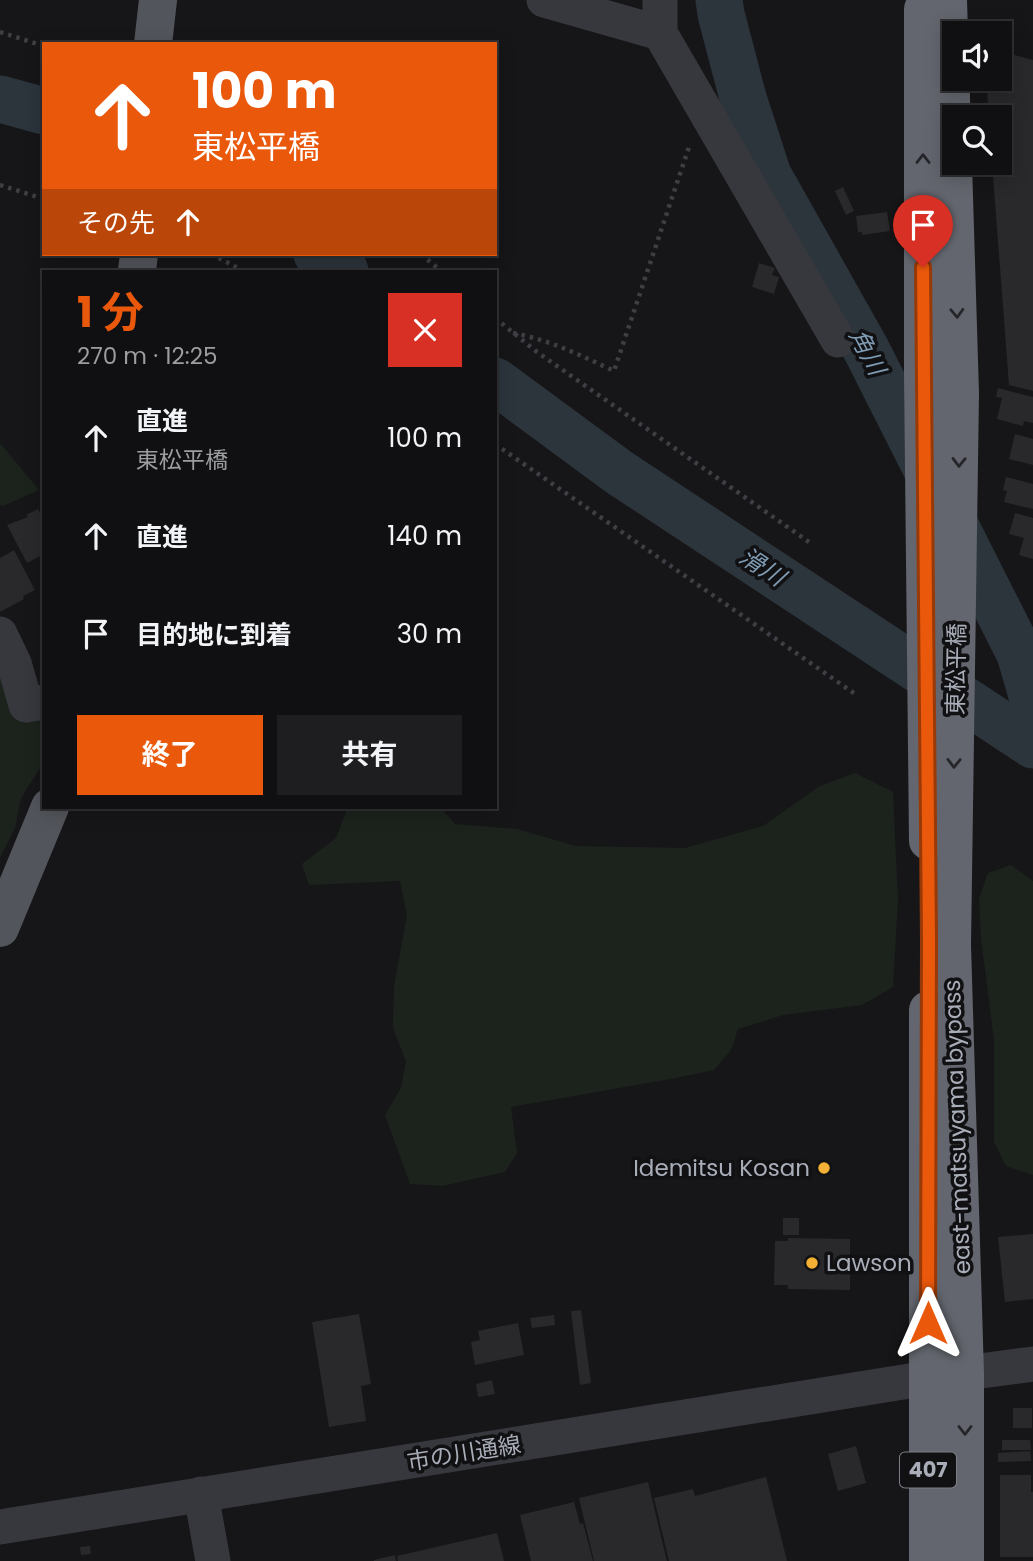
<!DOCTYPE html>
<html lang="ja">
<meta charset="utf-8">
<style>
:root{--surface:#101012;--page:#1e1e20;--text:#f1f3f6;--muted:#9c9d9f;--line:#303032;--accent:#ea580c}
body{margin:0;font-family:Poppins,"Noto Sans JP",sans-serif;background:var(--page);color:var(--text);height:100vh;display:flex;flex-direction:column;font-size:26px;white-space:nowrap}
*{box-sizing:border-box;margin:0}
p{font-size:23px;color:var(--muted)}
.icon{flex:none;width:38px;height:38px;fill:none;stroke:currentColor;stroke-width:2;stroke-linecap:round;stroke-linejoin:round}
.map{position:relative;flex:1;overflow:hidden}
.sheet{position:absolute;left:42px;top:270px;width:455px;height:539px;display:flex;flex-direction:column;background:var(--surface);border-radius:0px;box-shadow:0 4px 18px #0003,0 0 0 2px var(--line)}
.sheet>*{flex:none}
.guide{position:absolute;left:42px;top:42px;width:455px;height:214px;border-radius:0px;box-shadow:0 4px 18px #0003,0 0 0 2px var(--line);background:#ea580c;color:#fff;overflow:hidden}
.buttons{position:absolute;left:942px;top:21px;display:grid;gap:14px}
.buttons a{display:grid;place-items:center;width:70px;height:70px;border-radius:0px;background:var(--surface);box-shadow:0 4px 18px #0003,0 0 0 2px var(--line);font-size:35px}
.pin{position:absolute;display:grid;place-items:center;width:60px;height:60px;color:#fff;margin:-72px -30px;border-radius:50% 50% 50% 0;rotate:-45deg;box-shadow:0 0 7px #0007}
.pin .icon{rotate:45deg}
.me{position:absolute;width:77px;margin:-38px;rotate:0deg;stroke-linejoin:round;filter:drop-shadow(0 0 5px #0008)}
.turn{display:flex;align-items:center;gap:24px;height:147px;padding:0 35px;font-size:32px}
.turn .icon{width:91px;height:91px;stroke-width:2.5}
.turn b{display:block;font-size:49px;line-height:60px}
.then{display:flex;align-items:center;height:66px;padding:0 35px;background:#0003;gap:14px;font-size:26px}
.round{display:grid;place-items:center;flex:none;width:74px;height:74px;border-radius:0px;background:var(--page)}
.summary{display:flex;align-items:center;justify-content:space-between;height:119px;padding:0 35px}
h1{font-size:42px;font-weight:700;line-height:52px;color:var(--accent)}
.primary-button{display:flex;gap:14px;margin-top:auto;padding:14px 35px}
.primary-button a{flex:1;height:80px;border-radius:0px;background:var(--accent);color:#fff;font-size:28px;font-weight:700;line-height:80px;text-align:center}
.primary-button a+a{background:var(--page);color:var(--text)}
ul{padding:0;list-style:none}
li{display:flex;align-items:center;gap:21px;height:98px;padding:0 35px}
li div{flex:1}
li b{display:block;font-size:26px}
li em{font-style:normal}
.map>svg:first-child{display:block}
.green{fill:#1c231d}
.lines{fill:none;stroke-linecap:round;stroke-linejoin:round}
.river{stroke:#2c353c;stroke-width:47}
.building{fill:#29292c}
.path{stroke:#3d3f44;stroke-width:4.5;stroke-dasharray:3.5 5;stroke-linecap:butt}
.minor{stroke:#37383d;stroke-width:35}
.major{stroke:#53555c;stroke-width:38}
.highway{stroke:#63666e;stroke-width:38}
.oneway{stroke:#26262a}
.route-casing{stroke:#983908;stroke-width:18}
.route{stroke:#ea580c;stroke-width:12}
.poi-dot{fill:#f2b134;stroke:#111113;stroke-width:2.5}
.labels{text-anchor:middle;stroke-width:7;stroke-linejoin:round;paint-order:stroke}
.shield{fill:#111113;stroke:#7b7e86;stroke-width:2}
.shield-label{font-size:21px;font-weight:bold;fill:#a8adb8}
.street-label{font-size:23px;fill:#a8adb8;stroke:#111113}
.poi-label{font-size:23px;fill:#a8adb8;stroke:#111113;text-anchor:end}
.water-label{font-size:24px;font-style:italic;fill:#7f9bb3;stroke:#111113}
</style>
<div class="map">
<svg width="1033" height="1561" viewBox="0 0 1033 1561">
<rect width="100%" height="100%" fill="#161618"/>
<path class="green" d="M0,443L39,490L3,506L0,505Z
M0,672L44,718V762L21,798L15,828L0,858Z
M855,773L893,792L898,899L893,987L862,1005L783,1015L738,1029L731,1050L714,1070L676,1078L511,1107L517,1153L505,1172L442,1186L410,1184L385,1115L401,1088L406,1061L393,1028L394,986L407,915L400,881L309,885L302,864L336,838L348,807H440L455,824L517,829L576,846L685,848L763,826L820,786Z
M1011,865L1033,881V1175L1006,1166L994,1142V1040L981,938L979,899L988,873Z"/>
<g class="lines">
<path class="river" d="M719,0L721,14L743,98L768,175L867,351L1020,654L1033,699
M0,99L44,111
M317,254L345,271
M495,381L620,473L1033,745"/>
</g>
<path class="building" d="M999,51L1033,60V391L1009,385L992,163H999V117H989L986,79H999Z
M843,187L854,211L846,215L835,191Z
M887,212L890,231L862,235V232H858L856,216Z
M759,263L775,268L772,275L779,277L774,294L752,287Z
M998,388L1033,397V423L1024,421L1023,426L997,419L1002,398L996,397Z
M1015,434L1033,439V465L1009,459Z
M1006,477L1033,484V509L1004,502L1007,491L1003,490Z
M38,509L44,521V554L27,563L7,525L28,517L26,515Z
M1015,513L1033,518V559L1019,555L1024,538L1009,534Z
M14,550L35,590L23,596L24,599L0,612V558Z
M783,1218H799V1235H783Z
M1033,1234V1299L1005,1302L998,1237Z
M788,1238L850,1239V1290L788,1289V1285H774L775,1241H788Z
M581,1310L591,1383L580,1385L571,1311Z
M359,1314L371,1384L361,1386L366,1421L329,1427L312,1322Z
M554,1315L555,1325L532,1328L530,1318Z
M518,1323L524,1355L475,1365L471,1342L480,1340L478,1331Z
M492,1380L495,1394L478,1397L476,1384Z
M1013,1408H1032V1428H1013Z
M1002,1440H1030L1031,1450H1002Z
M856,1446L866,1483L838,1491L828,1454Z
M1030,1451L1031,1461L998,1462V1453Z
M1000,1475H1031V1492H1033V1557H1000Z
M766,1477L787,1561H669L654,1498L693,1489L695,1496Z
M648,1482L667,1561H594L579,1498Z
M574,1502L580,1524L583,1523L593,1561H531L520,1515Z
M497,1533L504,1561H398L397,1556Z
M90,1546L91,1554L81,1555L80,1547Z
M395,1555L396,1561H374V1560Z"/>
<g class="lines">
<path class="path" d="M0,32L44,46
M0,185L44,199
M211,254L244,271
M421,254L441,271
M495,318L537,352L809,542
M513,333C550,340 580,355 614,371L690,144
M495,444L858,696"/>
<path class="minor" d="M544,0L660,33
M660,0V33L838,340
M0,634L14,663L26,705L44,702
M201,1494L213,1561
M0,1527L928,1378L1033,1364"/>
<path class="major" d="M153,44L158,0
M137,271L139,254
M0,928L50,807"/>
<path class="highway" d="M948,0L960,393L952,945L965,1374V1561
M923,9V374L928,841
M928,1561V1010"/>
</g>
<defs><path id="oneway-chevron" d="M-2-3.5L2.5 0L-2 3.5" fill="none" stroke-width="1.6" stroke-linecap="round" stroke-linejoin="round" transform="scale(1.75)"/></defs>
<g class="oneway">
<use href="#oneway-chevron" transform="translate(923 159) rotate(-90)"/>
<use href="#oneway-chevron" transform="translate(957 313) rotate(88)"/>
<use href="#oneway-chevron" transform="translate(959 462) rotate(91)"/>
<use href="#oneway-chevron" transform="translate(954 763) rotate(91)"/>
<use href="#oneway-chevron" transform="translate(965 1430) rotate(90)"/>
</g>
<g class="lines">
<g class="route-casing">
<path id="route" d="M923,267L929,940L928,1323"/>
</g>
<use href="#route" class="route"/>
</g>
<g class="poi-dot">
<circle cx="824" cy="1168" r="7"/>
<circle cx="812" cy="1263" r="7"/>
</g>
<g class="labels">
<rect class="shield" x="900" y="1452.5" width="56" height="35" rx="5"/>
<g class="shield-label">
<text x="928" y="1477">407</text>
</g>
<g class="street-label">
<text transform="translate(956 669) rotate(-89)" y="8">東松平橋</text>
<text transform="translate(957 1127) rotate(-92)" y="8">east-matsuyama bypass</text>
<text transform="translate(464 1453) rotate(-9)" y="8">市の川通線</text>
</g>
<g class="poi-label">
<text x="810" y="1176">Idemitsu Kosan</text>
<text x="826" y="1271" text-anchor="start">Lawson</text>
</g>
<g class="water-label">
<text transform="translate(867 352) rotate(62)" y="8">角川</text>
<text transform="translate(762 567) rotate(33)" y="8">滑川</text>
</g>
</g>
</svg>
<div class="buttons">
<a><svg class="icon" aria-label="sound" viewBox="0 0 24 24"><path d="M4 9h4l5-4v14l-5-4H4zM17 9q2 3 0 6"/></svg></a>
<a><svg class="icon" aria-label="search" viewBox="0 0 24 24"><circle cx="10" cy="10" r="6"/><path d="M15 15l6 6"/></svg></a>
</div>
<div class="pin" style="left:923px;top:267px;background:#d93025"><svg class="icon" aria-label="arrive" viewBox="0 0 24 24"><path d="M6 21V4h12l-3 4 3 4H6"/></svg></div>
<svg class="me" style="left:928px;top:1323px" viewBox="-20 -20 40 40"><path d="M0-17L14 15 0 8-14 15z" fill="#ea580c" stroke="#fff" stroke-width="4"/></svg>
<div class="guide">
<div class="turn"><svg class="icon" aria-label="ahead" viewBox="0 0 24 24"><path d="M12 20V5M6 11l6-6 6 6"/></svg><div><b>100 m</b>東松平橋</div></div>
<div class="then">その先<svg class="icon" aria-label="ahead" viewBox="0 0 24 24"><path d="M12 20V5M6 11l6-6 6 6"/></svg></div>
</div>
<section class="sheet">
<div class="summary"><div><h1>1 分</h1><p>270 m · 12:25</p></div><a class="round" style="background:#d93025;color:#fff"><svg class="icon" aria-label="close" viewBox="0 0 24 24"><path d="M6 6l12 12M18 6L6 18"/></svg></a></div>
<ul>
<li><svg class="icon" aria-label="ahead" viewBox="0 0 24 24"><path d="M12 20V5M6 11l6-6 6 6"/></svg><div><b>直進</b><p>東松平橋</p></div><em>100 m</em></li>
<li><svg class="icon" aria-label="ahead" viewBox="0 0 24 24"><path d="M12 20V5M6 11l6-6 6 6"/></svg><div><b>直進</b></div><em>140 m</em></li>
<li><svg class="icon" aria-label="arrive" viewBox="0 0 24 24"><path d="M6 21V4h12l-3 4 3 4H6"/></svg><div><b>目的地に到着</b></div><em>30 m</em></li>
</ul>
<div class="primary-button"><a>終了</a><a>共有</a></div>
</section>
</div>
